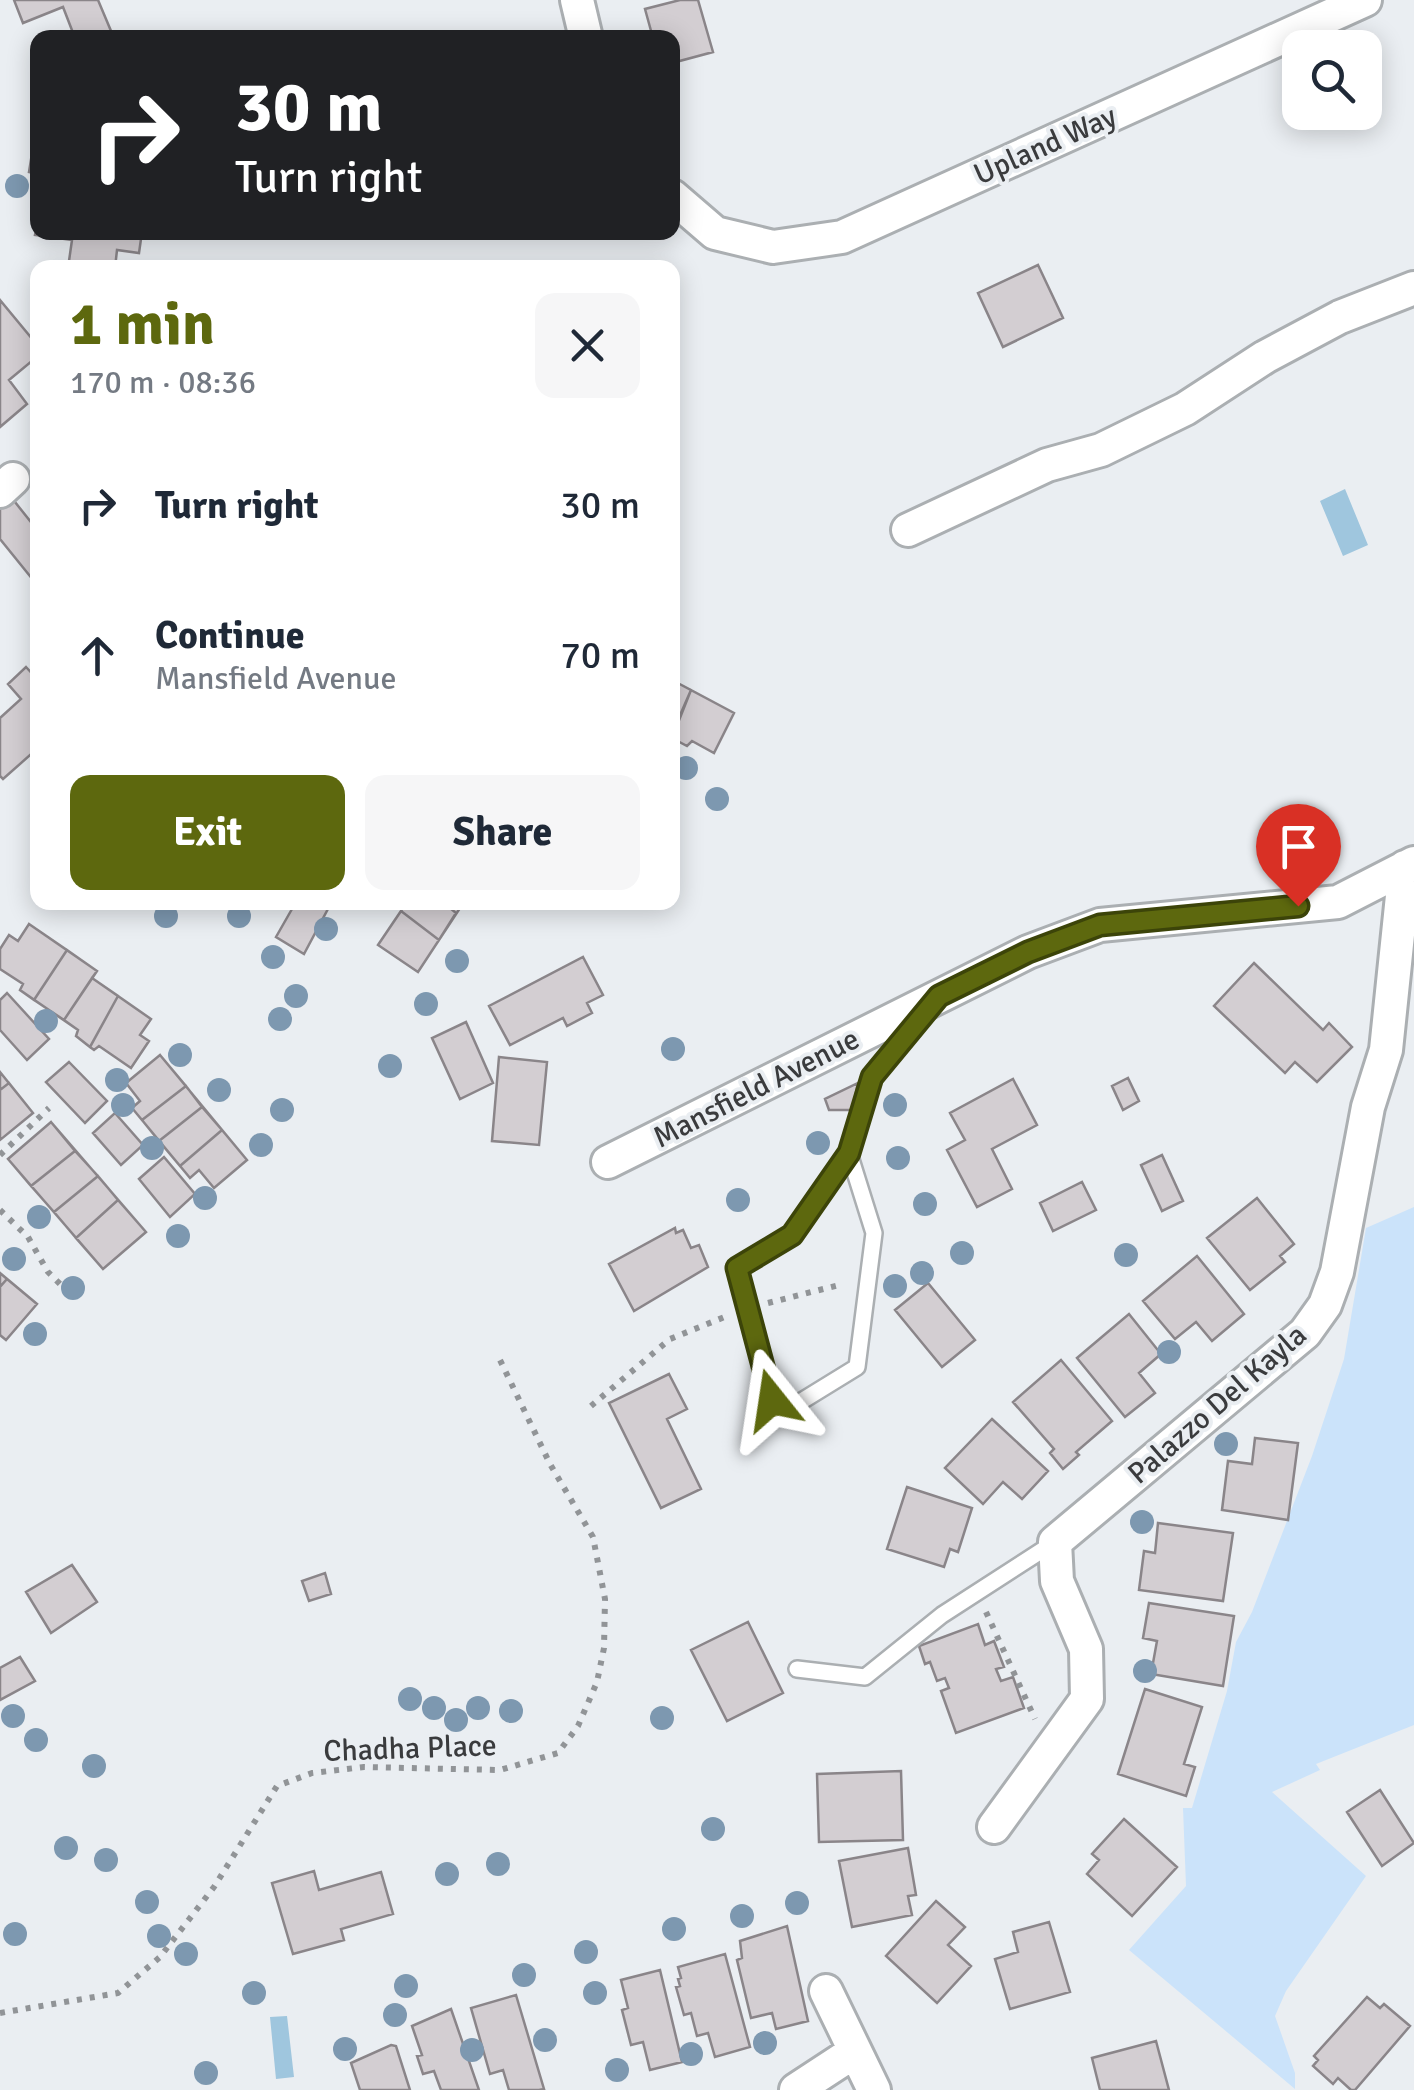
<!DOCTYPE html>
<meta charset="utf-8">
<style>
:root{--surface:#fff;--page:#f6f6f7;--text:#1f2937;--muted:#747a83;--accent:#5d680e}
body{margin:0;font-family:Signika,sans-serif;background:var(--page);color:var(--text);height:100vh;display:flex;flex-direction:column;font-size:38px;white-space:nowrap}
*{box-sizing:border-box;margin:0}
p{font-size:32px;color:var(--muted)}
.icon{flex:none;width:55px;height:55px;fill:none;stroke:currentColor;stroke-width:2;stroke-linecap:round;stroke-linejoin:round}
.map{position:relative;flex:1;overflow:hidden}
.drawer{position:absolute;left:30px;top:260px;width:650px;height:650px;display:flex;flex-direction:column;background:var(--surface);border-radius:20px;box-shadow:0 5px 25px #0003}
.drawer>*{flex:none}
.guide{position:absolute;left:30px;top:30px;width:650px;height:210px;border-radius:20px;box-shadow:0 5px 25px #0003;background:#202124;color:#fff;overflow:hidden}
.fabs{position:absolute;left:1282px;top:30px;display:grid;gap:20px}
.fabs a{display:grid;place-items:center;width:100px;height:100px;border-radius:20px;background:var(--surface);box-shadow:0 5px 25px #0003;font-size:50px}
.pin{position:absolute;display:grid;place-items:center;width:85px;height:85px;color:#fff;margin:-102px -42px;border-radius:50% 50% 50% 0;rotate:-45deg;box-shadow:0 0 10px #0007}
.pin .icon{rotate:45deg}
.me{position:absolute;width:110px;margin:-55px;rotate:345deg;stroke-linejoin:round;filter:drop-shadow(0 0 8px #0008)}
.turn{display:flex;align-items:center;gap:35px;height:210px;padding:0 40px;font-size:45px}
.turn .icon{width:130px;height:130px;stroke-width:2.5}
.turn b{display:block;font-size:70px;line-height:85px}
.round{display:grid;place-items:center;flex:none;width:105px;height:105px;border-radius:20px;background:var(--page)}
.summary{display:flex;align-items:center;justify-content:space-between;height:170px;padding:0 40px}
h1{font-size:60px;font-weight:700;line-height:75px;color:var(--accent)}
.primary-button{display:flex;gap:20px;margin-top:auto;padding:20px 40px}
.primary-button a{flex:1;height:115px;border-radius:20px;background:var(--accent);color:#fff;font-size:40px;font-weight:700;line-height:115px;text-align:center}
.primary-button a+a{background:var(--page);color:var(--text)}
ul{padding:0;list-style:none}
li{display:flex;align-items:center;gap:30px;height:150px;padding:0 40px}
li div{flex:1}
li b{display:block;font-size:38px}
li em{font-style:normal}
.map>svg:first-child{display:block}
.green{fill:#cbe3fa}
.water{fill:#9fc6de}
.building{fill:#d3ced2;stroke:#8a8589;stroke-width:2.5}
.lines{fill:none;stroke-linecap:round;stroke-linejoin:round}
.lane-casing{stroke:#abafb2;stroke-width:20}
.street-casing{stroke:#abafb2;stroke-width:38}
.path{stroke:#919497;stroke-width:6;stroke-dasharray:5 8;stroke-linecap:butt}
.lane{stroke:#fff;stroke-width:15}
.street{stroke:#fff;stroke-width:32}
.tree{fill:#7d98b0}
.route-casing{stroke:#3c4409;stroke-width:25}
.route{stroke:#5d680e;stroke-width:18}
.labels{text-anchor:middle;stroke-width:8;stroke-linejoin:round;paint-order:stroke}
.street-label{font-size:30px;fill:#3a3b3d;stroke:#eaeef2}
</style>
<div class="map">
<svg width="1414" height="2090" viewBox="0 0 1414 2090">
<rect width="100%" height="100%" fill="#eaeef2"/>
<path class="green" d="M1414,1207V1725L1316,1764L1320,1770L1272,1792L1366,1876L1286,1991L1275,2016L1295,2073V2089L1129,1950L1186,1886L1183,1808H1192L1227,1691L1236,1642L1252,1612L1312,1456L1344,1359L1366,1228Z"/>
<path class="water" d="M1345,489L1368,545L1343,556L1320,501Z
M287,2016L294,2077L276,2079L270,2017Z"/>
<path class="building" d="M14,0H98L111,31L96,38H75L63,7L23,23Z
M680,0H698L713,52L672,63V38H653L645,9Z
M38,116V174L29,172Z
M38,219V232H142L139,253L117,250L115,268H68L72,240L35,235Z
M1038,265L1063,318L1003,347L978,293Z
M0,300L38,346V356L9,380L27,404L0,427Z
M11,497L38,531V586L0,539V506Z
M26,667L38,680V748L3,779L0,776V718L21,699L8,684Z
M672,680L734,713L714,753L692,741L687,746L672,738Z
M672,680L691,690L674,729L672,728Z
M691,690L734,713L714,753L692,741L687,746L672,738Z
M296,902L330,905L304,954L276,937Z
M407,902H464L418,972L378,945Z
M407,902H443L456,913L439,940L401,911Z
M401,911L439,940L418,972L378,945Z
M29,924L97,971L92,978L151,1019L140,1035L149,1041L131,1068L99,1046L94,1050L90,1047L76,1036L78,1030L20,990L23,984L0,969V949L9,935L18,941Z
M29,924L67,950L34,1000L20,990L23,984L0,969V949L9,935L18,941Z
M67,950L97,971L64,1020L34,1000Z
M583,957L603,995L587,1003L592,1013L567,1026L563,1018L510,1045L489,1006Z
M1254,963L1323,1030L1329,1023L1352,1047L1317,1082L1295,1062L1285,1073L1214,1006Z
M92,978L118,996L90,1047L76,1036L78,1030L64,1020Z
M7,993L49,1039L27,1060L0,1030V1000Z
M118,996L151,1019L140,1035L149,1041L131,1068L99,1046L94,1050L90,1047Z
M466,1022L493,1083L460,1099L432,1038Z
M160,1055L247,1160L214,1188L199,1170L190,1178L132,1108L140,1101L126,1083Z
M160,1055L186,1086L142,1120L132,1108L140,1101L126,1083Z
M499,1057L547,1062L539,1145L492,1141Z
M69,1062L107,1101L85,1123L46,1082Z
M0,1072L33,1113L0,1140Z
M1128,1078L1139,1101L1123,1110L1112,1086Z
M1013,1079L1037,1125L992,1149L1012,1189L977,1207L947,1150L965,1140L950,1113Z
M9,1083L33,1113L0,1140V1090Z
M858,1083L852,1110H829L825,1099Z
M186,1086L202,1107L159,1141L142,1120Z
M202,1107L222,1130L180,1166L159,1141Z
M115,1113L143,1145L121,1165L93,1133Z
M51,1122L146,1232L103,1269L8,1159Z
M51,1122L75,1151L31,1186L8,1159Z
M222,1130L247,1160L214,1188L199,1170L190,1178L180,1166Z
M75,1151L98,1176L54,1212L31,1186Z
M1162,1155L1183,1201L1162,1211L1141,1165Z
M164,1157L195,1194L170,1217L139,1179Z
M98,1176L118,1200L76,1238L54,1212Z
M1082,1182L1096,1210L1053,1231L1040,1203Z
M1257,1198L1294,1244L1280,1256L1285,1262L1250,1290L1207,1238Z
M118,1200L146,1232L103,1269L76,1238Z
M675,1228L676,1233L683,1230L691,1248L699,1245L708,1267L634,1311L609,1264Z
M1197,1256L1244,1314L1212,1341L1196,1322L1175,1339L1143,1301Z
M0,1273L37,1304L6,1340L0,1335Z
M7,1279L37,1304L6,1340L0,1335V1287Z
M928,1283L975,1340L942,1367L895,1310Z
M1129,1314L1161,1354L1139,1373L1155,1393L1125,1417L1077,1358Z
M1061,1360L1112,1421L1076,1452L1079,1455L1063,1469L1050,1453L1054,1449L1013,1402Z
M669,1374L687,1409L667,1419L701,1489L661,1508L609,1403Z
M992,1419L1048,1471L1022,1499L1003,1482L983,1504L945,1468Z
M1255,1438L1298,1443L1288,1520L1222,1510L1228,1461L1252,1464Z
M907,1487L972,1508L958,1552L950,1549L944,1567L887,1549Z
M1158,1523L1233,1533L1223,1601L1139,1590L1144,1551L1155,1553Z
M72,1565L97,1602L51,1633L26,1592Z
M325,1573L331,1594L309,1601L302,1581Z
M1149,1603L1234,1616L1223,1686L1151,1674L1157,1641L1143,1638Z
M748,1622L783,1693L727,1721L691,1650Z
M978,1624L985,1645L994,1641L1004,1667L996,1669L1001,1681L1013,1677L1024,1708L956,1733L941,1691L949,1688L945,1678L937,1681L930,1662L925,1664L919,1646Z
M20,1657L35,1681L0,1700V1668Z
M1145,1689L1202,1707L1184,1764L1195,1767L1186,1796L1118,1774Z
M901,1771L903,1840L819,1842L817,1774Z
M1380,1790L1414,1843L1382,1866L1347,1812Z
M1124,1819L1177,1867L1132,1916L1087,1874L1099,1860L1092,1854Z
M908,1848L916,1895L908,1896L912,1915L852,1927L839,1861Z
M314,1871L319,1890L381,1872L393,1914L341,1929L344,1940L293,1954L272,1883Z
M936,1901L965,1927L948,1945L971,1966L937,2003L886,1956Z
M1049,1922L1070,1992L1010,2009L995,1959L1018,1952L1013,1932Z
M787,1926L808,2021L776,2029L772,2013L751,2018L737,1960L742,1958L740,1941Z
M725,1954L750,2047L715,2057L708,2033L697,2036L691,2013L684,2015L676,1987L680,1986L678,1979L681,1978L678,1967Z
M660,1970L682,2062L650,2070L643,2042L631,2045L622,2010L628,2008L621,1980Z
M516,1995L544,2089L539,2090H509L503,2070L490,2074L471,2008Z
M1367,1997L1380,2008L1384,2004L1410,2026L1355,2090H1351L1338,2078L1333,2084L1313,2066L1318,2060L1314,2056Z
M451,2009L479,2090H441L434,2071L423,2074L417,2056L422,2055L412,2026Z
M1156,2041L1169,2090H1100L1092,2058Z
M391,2045L396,2046L410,2090H360L351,2063Z"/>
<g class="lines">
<g class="lane-casing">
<path id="lane" d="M849,1153L792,1235L737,1268L771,1400L792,1407L857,1367L874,1233L849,1153L872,1077L923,1014
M797,1669L865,1677L942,1615L1055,1542"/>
</g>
<g class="street-casing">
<path id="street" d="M577,0L586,38
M672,196L715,233L773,247L842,237L1365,0
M0,491L13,479
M908,530L1047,465L1101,450L1185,409L1265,357L1340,317L1414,288
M608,1162L1028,952L1100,925L1338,902L1414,863
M994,1827L1087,1699L1086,1649L1057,1581L1055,1542L1305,1333L1325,1305L1337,1272L1368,1107L1386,1050L1405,867
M826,1991L874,2090
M796,2090L854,2052"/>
</g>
<path class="path" d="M0,1155L49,1108
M0,1210L28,1237L48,1272L70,1294
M768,1303L843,1284
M591,1406L670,1339L727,1316
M986,1612L1035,1719
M0,2013L118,1993L160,1957L214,1887L277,1786L312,1773L364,1767L500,1770L558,1753L578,1726L597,1682L604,1648L605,1599L593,1537L550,1464L500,1360"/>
<use href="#lane" class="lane"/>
<use href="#street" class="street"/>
</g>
<g class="tree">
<circle cx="17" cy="186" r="12"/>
<circle cx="686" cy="768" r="12"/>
<circle cx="717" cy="799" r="12"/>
<circle cx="166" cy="916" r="12"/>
<circle cx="239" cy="916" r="12"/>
<circle cx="326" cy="929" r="12"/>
<circle cx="273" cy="957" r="12"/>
<circle cx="457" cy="961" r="12"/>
<circle cx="296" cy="996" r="12"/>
<circle cx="426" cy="1004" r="12"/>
<circle cx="280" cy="1019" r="12"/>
<circle cx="46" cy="1021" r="12"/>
<circle cx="673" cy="1049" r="12"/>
<circle cx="180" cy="1055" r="12"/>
<circle cx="390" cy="1066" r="12"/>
<circle cx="117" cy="1080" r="12"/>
<circle cx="219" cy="1090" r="12"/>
<circle cx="123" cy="1105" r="12"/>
<circle cx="895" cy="1105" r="12"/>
<circle cx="282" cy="1110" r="12"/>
<circle cx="818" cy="1143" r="12"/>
<circle cx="261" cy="1145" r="12"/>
<circle cx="152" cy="1148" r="12"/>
<circle cx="898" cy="1158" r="12"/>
<circle cx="205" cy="1198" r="12"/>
<circle cx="738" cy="1200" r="12"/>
<circle cx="925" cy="1204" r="12"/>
<circle cx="39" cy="1217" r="12"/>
<circle cx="178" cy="1236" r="12"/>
<circle cx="962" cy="1253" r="12"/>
<circle cx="1126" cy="1255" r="12"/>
<circle cx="14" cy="1259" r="12"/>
<circle cx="922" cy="1273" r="12"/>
<circle cx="895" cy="1286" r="12"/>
<circle cx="73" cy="1288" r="12"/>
<circle cx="35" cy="1334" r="12"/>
<circle cx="1169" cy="1352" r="12"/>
<circle cx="1226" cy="1444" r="12"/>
<circle cx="1142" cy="1522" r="12"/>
<circle cx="1145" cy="1671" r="12"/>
<circle cx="410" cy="1699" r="12"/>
<circle cx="434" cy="1708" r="12"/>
<circle cx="478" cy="1708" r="12"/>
<circle cx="511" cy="1711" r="12"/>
<circle cx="13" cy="1716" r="12"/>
<circle cx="662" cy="1718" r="12"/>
<circle cx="456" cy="1720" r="12"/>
<circle cx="36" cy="1740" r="12"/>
<circle cx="94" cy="1766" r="12"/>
<circle cx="713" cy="1829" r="12"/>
<circle cx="66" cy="1848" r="12"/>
<circle cx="106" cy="1860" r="12"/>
<circle cx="498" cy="1864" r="12"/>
<circle cx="447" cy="1874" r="12"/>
<circle cx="147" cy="1902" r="12"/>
<circle cx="797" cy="1903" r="12"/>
<circle cx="742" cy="1916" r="12"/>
<circle cx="674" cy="1929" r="12"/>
<circle cx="15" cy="1934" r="12"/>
<circle cx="159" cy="1936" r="12"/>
<circle cx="586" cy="1952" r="12"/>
<circle cx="186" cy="1954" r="12"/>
<circle cx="524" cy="1975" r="12"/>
<circle cx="406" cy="1986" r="12"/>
<circle cx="254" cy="1993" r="12"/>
<circle cx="595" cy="1993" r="12"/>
<circle cx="395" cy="2015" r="12"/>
<circle cx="545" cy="2040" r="12"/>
<circle cx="765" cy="2043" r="12"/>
<circle cx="345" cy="2049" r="12"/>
<circle cx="472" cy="2050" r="12"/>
<circle cx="691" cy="2054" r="12"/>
<circle cx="617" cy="2070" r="12"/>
<circle cx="206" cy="2073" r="12"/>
</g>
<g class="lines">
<g class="route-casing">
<path id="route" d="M772,1400L737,1268L792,1235L849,1153L872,1077L939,996L1028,952L1100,925L1298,906"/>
</g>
<use href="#route" class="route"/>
</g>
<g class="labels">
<g class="street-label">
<text transform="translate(1045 145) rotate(-24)" y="10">Upland Way</text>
<text transform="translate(756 1088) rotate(-27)" y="10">Mansfield Avenue</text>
<text transform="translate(1217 1404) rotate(-41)" y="10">Palazzo Del Kayla</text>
<text transform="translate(410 1748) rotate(-2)" y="10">Chadha Place</text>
</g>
</g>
</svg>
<div class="fabs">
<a><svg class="icon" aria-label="search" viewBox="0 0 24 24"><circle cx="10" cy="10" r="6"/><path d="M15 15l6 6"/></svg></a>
</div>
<div class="pin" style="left:1298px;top:906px;background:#d93025"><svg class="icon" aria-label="arrive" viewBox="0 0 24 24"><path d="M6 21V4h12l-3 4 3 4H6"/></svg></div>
<svg class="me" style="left:772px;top:1400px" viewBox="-20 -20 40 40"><path d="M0-17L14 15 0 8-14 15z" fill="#5d680e" stroke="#fff" stroke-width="4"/></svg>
<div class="guide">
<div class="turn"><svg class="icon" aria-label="right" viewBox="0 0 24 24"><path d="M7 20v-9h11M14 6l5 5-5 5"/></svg><div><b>30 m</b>Turn right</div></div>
</div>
<section class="drawer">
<div class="summary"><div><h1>1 min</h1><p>170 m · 08:36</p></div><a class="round"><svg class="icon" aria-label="close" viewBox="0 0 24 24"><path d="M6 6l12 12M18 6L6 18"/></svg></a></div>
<ul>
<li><svg class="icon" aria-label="right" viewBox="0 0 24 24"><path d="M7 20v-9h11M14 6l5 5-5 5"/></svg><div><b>Turn right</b></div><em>30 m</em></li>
<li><svg class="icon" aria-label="ahead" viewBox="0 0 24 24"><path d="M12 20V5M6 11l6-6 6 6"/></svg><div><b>Continue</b><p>Mansfield Avenue</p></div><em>70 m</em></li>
</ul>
<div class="primary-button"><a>Exit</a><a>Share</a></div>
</section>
</div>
